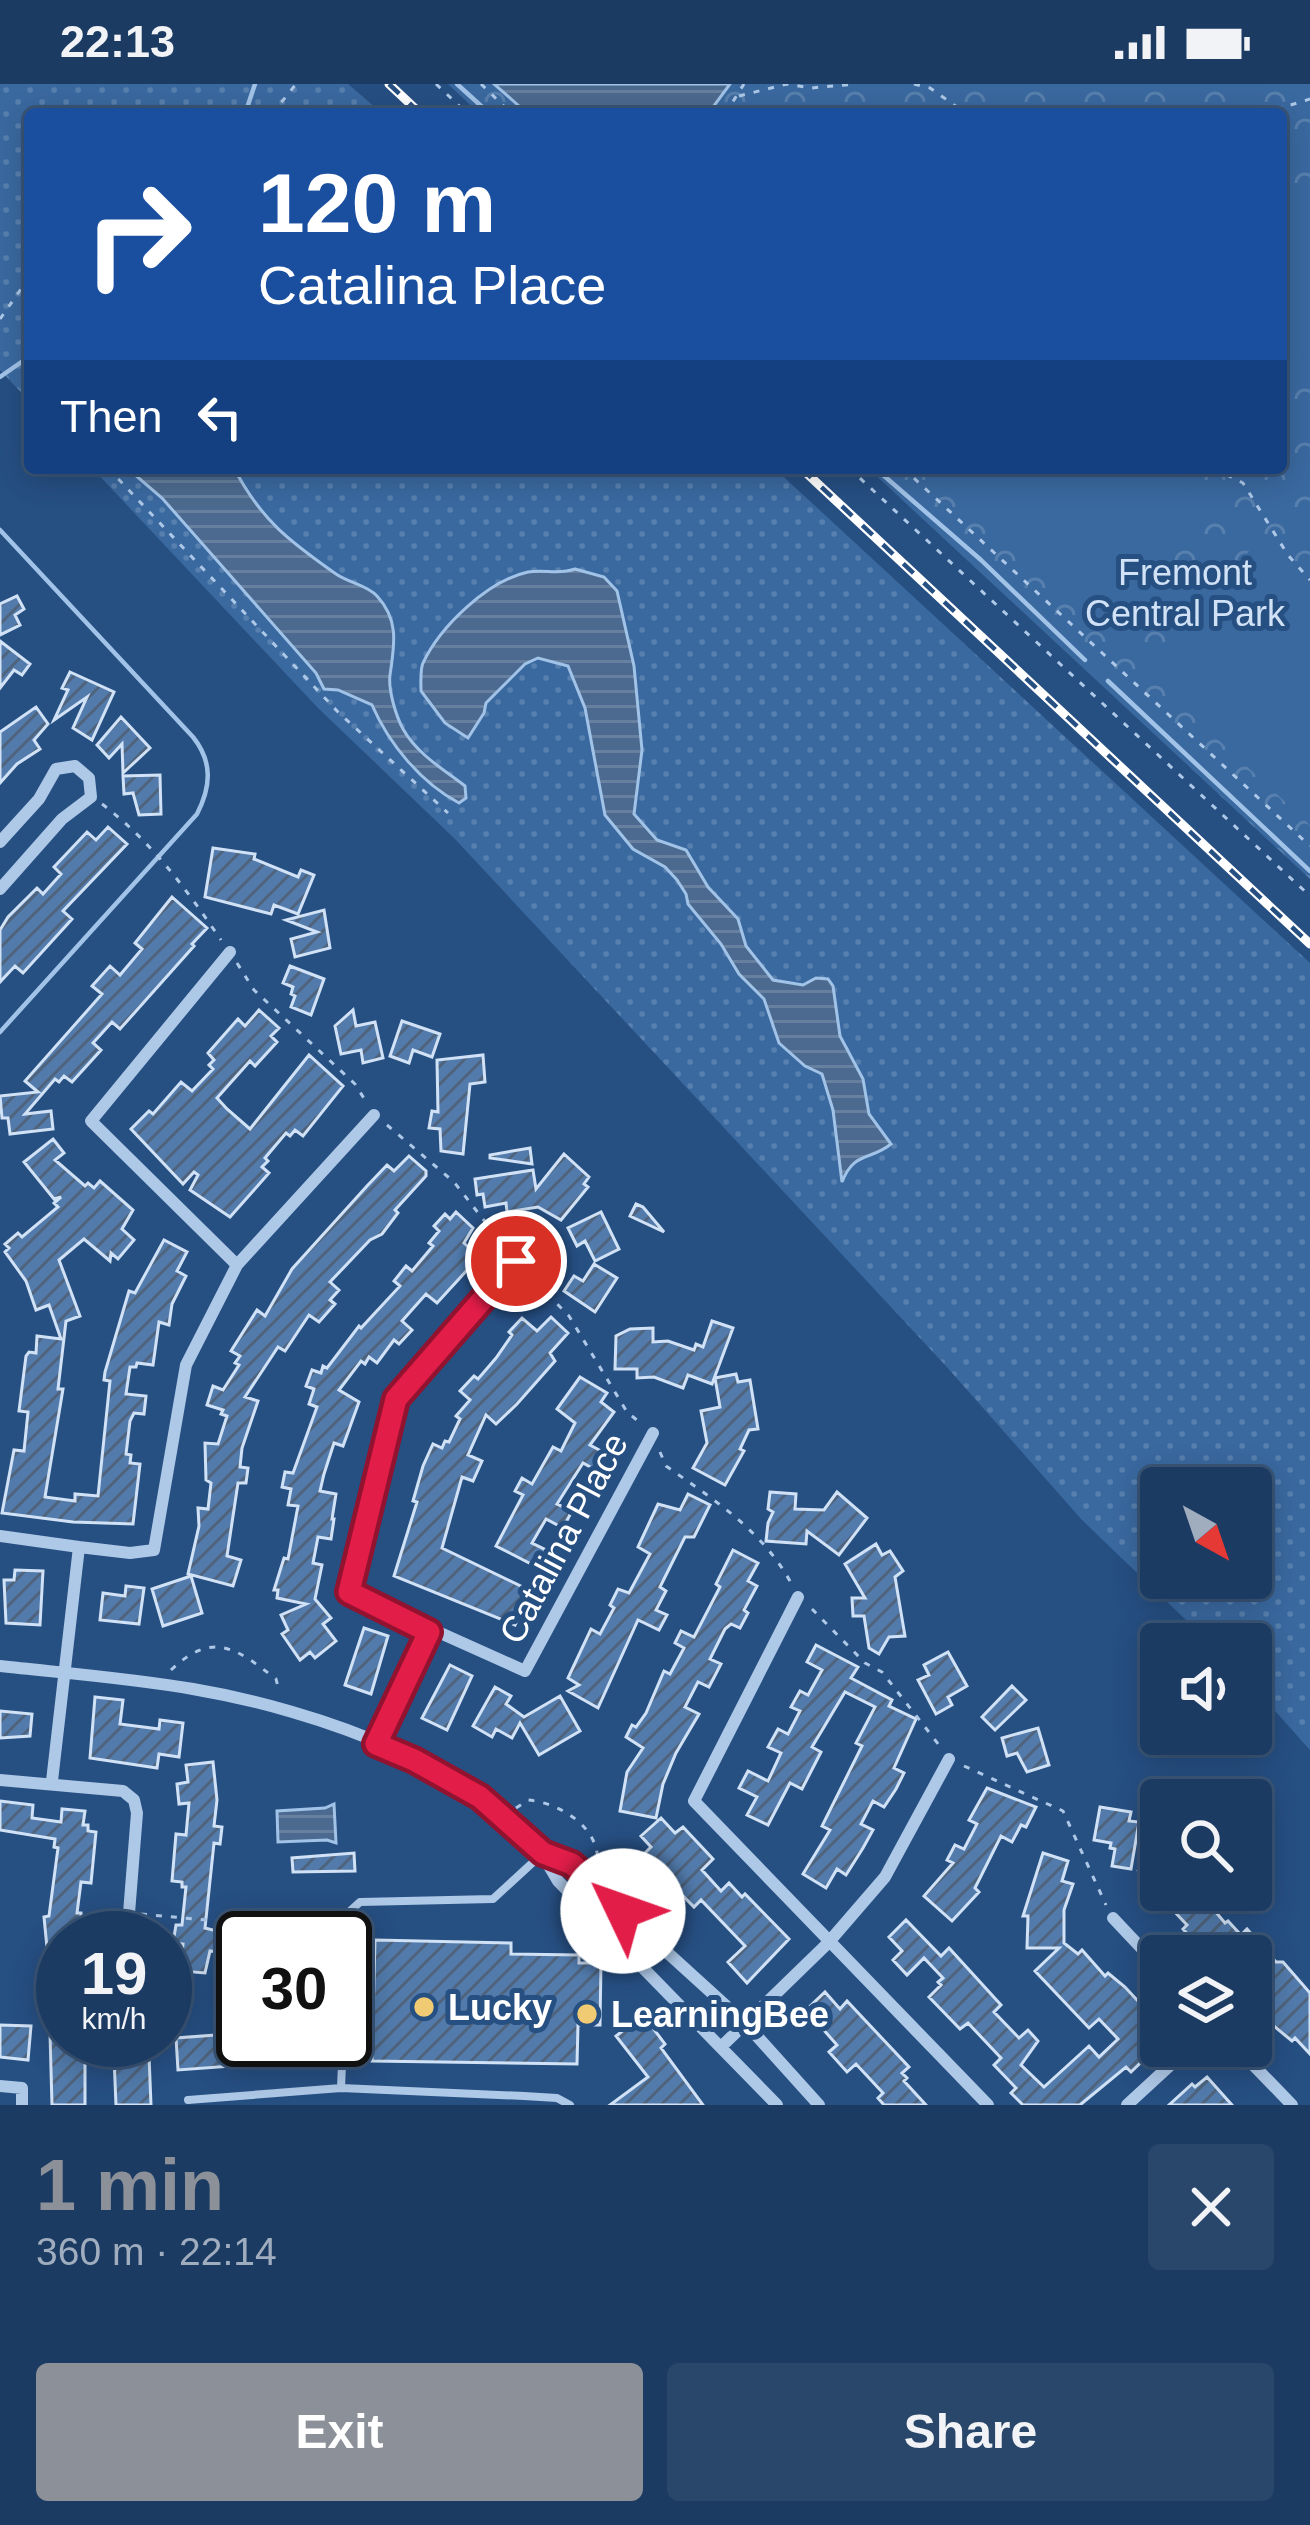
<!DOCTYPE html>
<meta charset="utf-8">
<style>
:root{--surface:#1c3b62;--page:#29466b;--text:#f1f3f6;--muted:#a0adbe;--line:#3a5577;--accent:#8c9099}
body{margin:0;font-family:Arial,sans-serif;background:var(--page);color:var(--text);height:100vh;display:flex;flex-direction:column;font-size:45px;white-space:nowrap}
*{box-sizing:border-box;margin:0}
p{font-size:39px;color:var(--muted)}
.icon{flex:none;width:66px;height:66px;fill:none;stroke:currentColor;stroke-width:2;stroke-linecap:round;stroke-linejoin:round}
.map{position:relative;height:2021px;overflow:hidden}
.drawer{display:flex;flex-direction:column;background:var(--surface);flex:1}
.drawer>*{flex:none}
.hud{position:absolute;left:24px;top:24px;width:1263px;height:366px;border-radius:12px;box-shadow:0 6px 30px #0003,0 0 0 3px var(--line);background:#1a4fa0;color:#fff;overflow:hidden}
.needle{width:78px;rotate:140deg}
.tools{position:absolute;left:1140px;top:1383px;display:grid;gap:24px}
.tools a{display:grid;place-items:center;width:132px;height:132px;border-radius:12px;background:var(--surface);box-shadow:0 6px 30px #0003,0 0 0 3px var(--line);font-size:60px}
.speed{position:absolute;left:36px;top:1827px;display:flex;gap:24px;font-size:60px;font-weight:700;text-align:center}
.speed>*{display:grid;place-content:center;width:156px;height:156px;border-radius:50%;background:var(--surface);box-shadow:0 6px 30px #0003,0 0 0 3px var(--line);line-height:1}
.speed small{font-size:30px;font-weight:400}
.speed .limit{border:6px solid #111;border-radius:18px;background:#fff;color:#111}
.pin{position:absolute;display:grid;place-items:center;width:102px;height:102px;color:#fff;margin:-51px;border:6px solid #fff;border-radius:50%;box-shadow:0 3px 12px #0007}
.me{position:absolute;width:132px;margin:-66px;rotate:312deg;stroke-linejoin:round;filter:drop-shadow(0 0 9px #0008)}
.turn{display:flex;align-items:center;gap:42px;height:252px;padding:0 36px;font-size:54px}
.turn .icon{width:156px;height:156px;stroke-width:2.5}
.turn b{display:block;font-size:84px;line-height:102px}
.then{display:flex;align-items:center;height:114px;padding:0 36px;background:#0003;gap:24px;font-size:45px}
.round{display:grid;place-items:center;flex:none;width:126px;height:126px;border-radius:12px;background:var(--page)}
.summary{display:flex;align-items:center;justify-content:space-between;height:204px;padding:0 36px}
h1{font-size:72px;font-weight:700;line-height:90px;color:var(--accent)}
.cta{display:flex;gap:24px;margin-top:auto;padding:24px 36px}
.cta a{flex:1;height:138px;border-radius:12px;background:var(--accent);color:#fff;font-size:48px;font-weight:700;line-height:138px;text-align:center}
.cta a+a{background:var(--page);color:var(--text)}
.status{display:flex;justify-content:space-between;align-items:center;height:84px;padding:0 60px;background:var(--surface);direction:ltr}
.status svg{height:33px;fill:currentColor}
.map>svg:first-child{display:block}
.grass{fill:url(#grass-dots);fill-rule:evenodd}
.park{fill:url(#park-crowns)}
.pitch{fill:#3a69a0}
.water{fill:url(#water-rules);stroke:#a2c3e8;stroke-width:3}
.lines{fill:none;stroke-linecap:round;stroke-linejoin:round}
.stream{stroke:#a2c3e8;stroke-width:4.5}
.building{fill:url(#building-hatch);stroke:#d1e2f6;stroke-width:3}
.path{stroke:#aec8e7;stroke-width:3;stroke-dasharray:6 9;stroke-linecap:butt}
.service{stroke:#aec8e7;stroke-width:8}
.minor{stroke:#aec8e7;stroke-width:12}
.rail-casing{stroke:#fff;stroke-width:9}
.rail{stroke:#264f82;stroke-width:4.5;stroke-dasharray:14;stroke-linecap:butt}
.route-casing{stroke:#92132f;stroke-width:30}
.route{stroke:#e11d48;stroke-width:21}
.poi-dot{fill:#f0cb73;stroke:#264f82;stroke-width:4.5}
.labels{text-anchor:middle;stroke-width:10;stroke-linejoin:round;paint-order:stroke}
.park-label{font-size:36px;fill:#d1e2f6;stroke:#264f82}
.street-label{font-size:36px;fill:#fff;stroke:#264f82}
.poi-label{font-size:36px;font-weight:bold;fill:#fff;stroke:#264f82;text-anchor:start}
</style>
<div class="status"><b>22:13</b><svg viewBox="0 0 49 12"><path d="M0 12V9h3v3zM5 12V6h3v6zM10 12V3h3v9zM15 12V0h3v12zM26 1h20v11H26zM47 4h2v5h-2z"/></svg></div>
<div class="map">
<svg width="1310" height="2021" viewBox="0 0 1310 2021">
<defs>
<pattern id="grass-dots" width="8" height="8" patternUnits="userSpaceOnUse" patternTransform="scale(3)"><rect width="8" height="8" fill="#3a69a0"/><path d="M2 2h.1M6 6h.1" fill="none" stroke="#5880ae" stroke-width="1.8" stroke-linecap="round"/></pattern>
<pattern id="park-crowns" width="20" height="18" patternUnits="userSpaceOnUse" patternTransform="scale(3)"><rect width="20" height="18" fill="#3a69a0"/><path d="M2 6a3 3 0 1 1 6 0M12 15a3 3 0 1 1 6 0" fill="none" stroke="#5880ae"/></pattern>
<pattern id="water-rules" width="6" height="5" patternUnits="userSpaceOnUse" patternTransform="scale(3)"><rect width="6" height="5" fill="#4c6a8f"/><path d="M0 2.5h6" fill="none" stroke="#6780a0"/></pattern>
<pattern id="building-hatch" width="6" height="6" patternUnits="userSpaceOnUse" patternTransform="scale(3)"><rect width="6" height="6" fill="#527bac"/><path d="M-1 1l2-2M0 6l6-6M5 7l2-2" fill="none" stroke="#4f647c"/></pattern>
</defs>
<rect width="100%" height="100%" fill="#264f82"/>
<path class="grass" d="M0,0H348L383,30H30V318L0,286Z
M92,384H774L1310,879V1666L1251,1600V1560H1211L1082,1436L945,1281L455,755L317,623ZM1161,1404H1251V1494H1161Z"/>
<path class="park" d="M448,0H1310V795L868,384H1281V30H480Z"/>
<path class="pitch" d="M1310,99V268L1281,276V107Z
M928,384H1166L1211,426L1100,545Z
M1252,464L1310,518V741L1141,584Z"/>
<path class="water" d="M494,0H730L708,30H528Z
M127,384H234C261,436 289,457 336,490C349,499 367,501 377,512C400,537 394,562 390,591C388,606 396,632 403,645C417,670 443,685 465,702L466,714L459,719C421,699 389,660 372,621L338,606L324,605L316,589L162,414Z
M575,485L604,493L617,507L634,582L642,666L634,730L657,756L686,766L708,803L738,835L746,862L773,896L803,901L816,894L828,895L833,902L840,952L863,995L869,1030L891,1060C870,1077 854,1067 842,1098L833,1026L822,990L805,982L779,959L764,915L739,890L721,860L688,820L686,810L677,796L665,783L633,765L605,731L585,624L568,582L538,574L525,580L486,619L484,629L468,654L445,639L421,607C421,600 420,585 423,579C440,543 487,497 528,488C544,485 559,491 575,485Z
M334,1720L336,1759L327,1756L278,1758L277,1727L325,1724Z"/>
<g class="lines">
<path class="stream" d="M457,0L490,30
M239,30L247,24L255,0
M0,293L30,272
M875,384L981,476L1085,576
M0,446L193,653C213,678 211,703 197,730L0,948
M1108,597L1310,787"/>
</g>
<path class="building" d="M17,512L24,525L15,531L20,541L0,551V520Z
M0,557L30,580L22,591L14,586L0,604Z
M70,588L114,608L92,656L73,644L87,613L54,636L68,606L62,604Z
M36,623L48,640L34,656L40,665L17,680L0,699V648Z
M121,633L150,664L123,689L122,660L109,674L97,661Z
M160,691L161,730L139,731L133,709L124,710L123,692Z
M108,743L127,760L63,827L72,835L23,889L15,882L0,898V846L8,833L37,804L43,810L61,790L54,783L87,748L96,756Z
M213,764L255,770L254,775L298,793L301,786L314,791L298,830L274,821L271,830L205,813Z
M172,813L207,844L192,860L194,862L120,945L112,938L93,959L101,966L72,998L64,992L59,998L55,995L25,1030L51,1027L53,1045L10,1050L8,1034H2L0,1012L38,1008L25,997L102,910L92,902L110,882L120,891L142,865L135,859Z
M324,826L330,864L295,873L291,855L317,848L286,836Z
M290,882L324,895L311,931L291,923L295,912L291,910L293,903L283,899Z
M259,926L279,944L271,952L277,958L255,982L250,977L217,1014L227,1025L250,1045L309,971L343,1002L303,1052L295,1046L290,1052L286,1049L265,1074L268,1077L262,1083L269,1089L230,1133L190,1106L198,1091L194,1088L183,1100L131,1045L149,1027L153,1030L181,998L192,1007L213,985L209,981L214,976L208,969L238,935L245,942Z
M353,926L356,942L375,938L383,974L363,979L361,966L341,970L335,942Z
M402,937L440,950L432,973L413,966L409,979L390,972Z
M483,971L485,998L470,1000L463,1070L441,1067L440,1045L429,1044L432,1027L438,1028L437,976Z
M53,1055L64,1069L55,1076L85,1102L88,1099L94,1104L100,1097L133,1126L122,1145L134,1156L118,1175L111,1169L110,1177L84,1155L59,1176L80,1232L66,1237L58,1305H63L45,1413L75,1417V1410L98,1412L110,1297L104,1296L105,1288L129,1207L135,1209L164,1156L187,1168L177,1187L186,1192L172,1220L169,1241L159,1238L153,1281L137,1279L136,1283H130L126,1310L146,1312L144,1330L134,1329L130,1337L126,1370L131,1371L130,1379L140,1380L133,1440L73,1438L2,1429L14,1366L24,1367L28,1328L19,1327L26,1272L29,1268L36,1269L37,1252L61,1255L49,1221L36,1226L26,1197L5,1168L9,1164L5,1160L18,1149L22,1153L58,1123L54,1119L61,1113L54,1115L24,1078Z
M530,1064L532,1080L490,1074V1071Z
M564,1070L589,1093L584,1100L588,1103L561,1136L538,1123L507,1128L506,1119L485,1123L483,1110L477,1111L475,1095L533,1086L536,1105Z
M409,1072L426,1087V1092L395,1126L398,1129L382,1150L370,1156L330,1198L339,1206L330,1216L335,1220L319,1238L309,1231L285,1267L278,1263L245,1313L258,1317L242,1364L240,1383L248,1384L246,1399H238L227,1472L241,1476L233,1502L188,1490L199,1442L198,1424L208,1425L211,1399L206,1396L205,1359L218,1360L227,1332L221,1330L223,1326L207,1321L213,1302L223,1306L239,1281L235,1279L240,1272L231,1267L257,1226L265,1232L292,1185L367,1102L387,1081L394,1087Z
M636,1120L643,1123L664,1148L630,1132Z
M456,1128L473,1144L464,1159L479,1173L437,1219L426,1210L402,1237L412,1246L399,1260L394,1256L377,1279L369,1273L365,1280L361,1277L339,1306L359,1318L343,1362L334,1359L324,1390L320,1407L336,1410L332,1435H334L331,1455L318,1453L313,1479L322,1481L315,1515L331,1534L323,1540L336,1557L315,1574L310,1568L300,1576L282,1550L288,1546L281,1531L306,1520L277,1514L278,1506H274L284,1474L288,1475L298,1422L288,1421L291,1405L282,1403L285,1388L293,1389L317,1323L309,1320L314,1305L306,1302L312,1286L321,1289L323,1282L327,1284L359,1242L361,1244L400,1202L394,1197L406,1182L412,1187L433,1162L429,1159L439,1147L434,1142L445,1130L450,1135Z
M601,1128L619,1165L595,1177L585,1157L577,1162L568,1144Z
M594,1180L617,1194L595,1228L564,1207L574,1192L583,1197Z
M551,1233L568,1249L550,1269L555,1277L517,1320L496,1340L486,1331L468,1371L482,1377L473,1397L462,1393L442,1464L531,1507L515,1541L394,1492L417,1418L413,1417L423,1382L433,1360L442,1364L445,1357L449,1358L460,1335L456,1332L470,1316L460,1307L474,1292L478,1295L496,1274L512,1251L509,1248L522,1234L537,1247Z
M712,1237L733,1244L712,1300L688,1291L683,1304L654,1293L637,1294V1285H615L616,1252L630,1245L653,1244V1258L668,1257L694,1266L696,1260L703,1263Z
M736,1290L738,1298L750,1296L758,1345L749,1346L740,1365L744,1367L725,1401L693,1384L707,1359L701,1327L720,1323L715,1294Z
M580,1293L607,1309L601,1318L614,1328L590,1361L603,1368L594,1385L583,1379L557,1420L572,1427L563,1444L546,1435L532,1459L546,1466L537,1483L496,1462L523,1411L515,1407L522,1394L532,1400L553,1363L561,1367L575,1339L557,1325Z
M770,1408L796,1410L795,1425L824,1426L837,1408L867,1434L839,1471L807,1447L806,1460L766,1457L768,1439L773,1428L768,1425Z
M688,1410L710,1421L694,1453H685L660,1503L666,1507L656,1526L667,1531L659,1546L638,1536L598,1624L568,1607L579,1601L568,1594L591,1545L600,1550L614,1524L610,1521L618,1505L629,1509L650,1470L638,1463L658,1420L680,1426Z
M876,1460L882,1471L890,1467L903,1487L895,1493L905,1552L889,1553L879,1570L869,1564L864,1532H853L852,1514H865L845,1480Z
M733,1466L758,1479L748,1497L757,1502L744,1526L748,1529L740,1544L731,1540L725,1545L710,1575L721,1580L709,1603L698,1598L685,1623L699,1630L676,1669L663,1700L656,1734L620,1727L627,1688L643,1664L626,1653L632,1641L636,1643L646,1629L664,1587L670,1590L684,1564L675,1559L681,1547L694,1553L720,1503L716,1500Z
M15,1486L43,1487L40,1541L6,1539L4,1496H14Z
M191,1492L202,1529L163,1542L152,1505Z
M126,1502L144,1504L139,1540L100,1536L103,1509L125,1512Z
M364,1544L388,1552L371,1610L345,1601Z
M816,1561L858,1583L851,1594L892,1616L889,1622L916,1635L894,1684L904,1689L896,1705L884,1723L873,1717L861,1740L873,1746L863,1764L846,1791L837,1785L826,1804L803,1790L830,1746L822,1742L862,1662L856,1659L875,1623L845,1608L812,1663L821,1668L802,1705L790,1699L768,1741L747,1731L757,1713L739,1704L748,1687L768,1697L781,1669L768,1663L778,1645L788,1650L800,1627L791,1623L800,1607L808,1611L822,1586L807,1578Z
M948,1568L967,1602L948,1613L952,1621L936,1630L918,1596L929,1591L924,1581Z
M450,1581L472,1592L447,1646L422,1634Z
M1012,1602L1026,1616L995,1646L982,1633Z
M495,1603L511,1612L506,1620L524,1633L560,1612L580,1647L539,1671L520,1639L512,1654L496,1645L492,1653L473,1642Z
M95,1613L123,1616L120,1640L159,1645L160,1636L183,1639L179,1673L159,1670L157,1684L90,1674Z
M0,1627L32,1630L30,1652L0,1654Z
M1038,1644L1049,1681L1027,1688L1017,1669L1007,1672L1002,1654Z
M213,1678L217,1716L214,1742L222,1743L220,1760L214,1759L205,1844L221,1848L218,1868L210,1867L205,1889L180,1887L183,1860L173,1859L176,1841H182L186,1803H182V1798L172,1797L176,1750L186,1751L189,1719L179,1720L177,1700L188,1698L186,1681Z
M987,1704L1036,1723L1026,1743L1021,1741L1012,1758L1001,1752L975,1804L979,1808L952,1837L924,1812L953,1779L947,1776L955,1761L964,1765L977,1740L969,1736Z
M0,1717L33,1721L32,1734L61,1738L62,1725L85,1727L83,1741H88V1747L96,1748L91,1799L81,1798L77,1829H81L83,1850L63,1854V1872L48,1874L44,1833L49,1832L58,1764L54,1763L55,1755L0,1746Z
M1100,1723L1131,1728L1129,1737L1139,1738L1131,1785L1112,1782L1115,1765L1110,1764L1111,1759L1094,1756Z
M661,1734L675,1749L683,1743L713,1775L702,1786L721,1807L729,1799L742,1813L745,1810L789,1855L747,1899L728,1878L745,1862L701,1816L694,1823L643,1771L651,1763L641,1752Z
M1161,1760V1790L1139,1786Z
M354,1769L355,1787L293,1788L292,1774Z
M1043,1769L1068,1777L1062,1797L1073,1800L1064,1826V1859L1078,1870L1082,1866L1105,1892L1108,1889L1125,1903L1161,1942V1950L1153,1958L1158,1962L1131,1988L1126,1983L1080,2021H1023L1011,2009L1016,2004L994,1981L1001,1974L968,1939L960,1945L929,1913L941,1901L938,1898L943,1894L924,1874L907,1891L893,1876L902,1867L889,1853L906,1836L941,1872L949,1864L1001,1921L994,1928L1019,1954L1028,1946L1038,1957L1021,1981L1044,2003L1089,1962L1099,1973L1118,1955L1099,1935L1089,1944L1035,1887L1059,1864H1027L1028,1832H1023Z
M1156,1806H1209L1216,1813L1209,1820L1225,1839L1228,1837L1241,1851L1247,1845L1276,1878H1283L1310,1909V1970L1295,1954L1292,1957L1275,1943L1251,1918V1872H1207L1183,1845L1187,1841L1171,1824L1174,1821Z
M375,1856L511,1859V1870L579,1871V1879H601L600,1941H578L577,1980L372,1977Z
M825,1908L840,1925L847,1917L909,1983L902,1989L907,1994L904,1997L926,2021H884L878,2014L883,2009L856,1980L847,1988L829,1968L837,1961L806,1926Z
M643,1931L665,1960L661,1964L703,2021H610L648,1993L616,1952Z
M0,1941L31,1942L28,1976L0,1973Z
M63,1949V1956H85V2021H52L50,1950Z
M243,1949V1956H311L312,1976L178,1986L176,1954Z
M149,1971L151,2021H116L114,1973Z
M1207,1993L1232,2021H1169L1192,2000L1195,2003Z"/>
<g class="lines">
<path class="path" d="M436,0L468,30
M481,0L512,30
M914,0L930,4L967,30
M739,12L787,0L811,4L856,0
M272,30L296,0
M725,30L744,0
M1262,30L1310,15
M0,235L21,205L30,210
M108,384L338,628L448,729
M849,384L1310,812
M903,384L1310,762
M1213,384L1243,399L1288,471L1310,496
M102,720C153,759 186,805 221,856
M237,879L254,906L355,1000L365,1016
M387,1041L454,1098L508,1167
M526,1188L569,1232L627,1328L643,1341
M660,1368L666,1382C713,1415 763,1447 791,1499
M812,1525L865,1579L882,1588L939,1661
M171,1586C214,1545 238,1566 276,1595L279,1607
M964,1682L1063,1727L1106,1821
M516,1724L528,1716C561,1719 603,1745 597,1783
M141,1830L281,1843"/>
<path class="service" d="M295,1854V1844L347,1842
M345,1882L349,1828L360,1818L493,1815L542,1770
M341,2004L343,1956
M188,2016L341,2004L524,2012L557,2014L570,2021"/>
<path class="minor" d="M0,758L39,715L56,685L75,682L89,694L91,713L62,735L0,805
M230,868L91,1037L237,1181
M516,1177L396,1314L349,1508L525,1587L653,1349
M0,1452L79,1463
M798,1513L694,1717L988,2021
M0,1582C64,1589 129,1594 193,1605C311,1625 499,1685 558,1797L777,2021
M376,1660L429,1548
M0,1696L123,1707L134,1716L137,1729L129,1829
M52,1697L79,1463L130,1469L154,1466L186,1281L237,1181L374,1031
M544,1769L571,1781L746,1940L819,2021
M1113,1834L1161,1885
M722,1962L828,1859L885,1793L949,1675
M1235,1962L1292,2021
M0,2002L22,2004V2021
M1127,2021L1191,1962"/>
<g class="rail-casing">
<path id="rail" d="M389,0L421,30
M801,384L1310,860"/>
</g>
<use href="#rail" class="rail"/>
</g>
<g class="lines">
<g class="route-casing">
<path id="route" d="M516,1177L396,1315L349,1508L429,1548L376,1660L414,1676L480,1713L543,1769L572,1780L623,1827"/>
</g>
<use href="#route" class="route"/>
</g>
<g class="poi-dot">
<circle cx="424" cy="1923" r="12"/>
<circle cx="587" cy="1930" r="12"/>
</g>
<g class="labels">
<g class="park-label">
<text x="1185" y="501">Fremont<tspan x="1185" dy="41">Central Park</tspan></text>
</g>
<g class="street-label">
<text transform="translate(563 1454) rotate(-62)" y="13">Catalina Place</text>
</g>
<g class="poi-label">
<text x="448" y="1936">Lucky</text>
<text x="611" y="1943">LearningBee</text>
</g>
</g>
</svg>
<div class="tools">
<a><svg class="needle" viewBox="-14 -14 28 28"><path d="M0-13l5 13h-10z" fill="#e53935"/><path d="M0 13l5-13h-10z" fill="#a0adbe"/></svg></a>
<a><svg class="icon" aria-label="sound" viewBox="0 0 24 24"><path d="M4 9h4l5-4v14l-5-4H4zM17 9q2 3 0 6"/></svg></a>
<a><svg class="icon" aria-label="search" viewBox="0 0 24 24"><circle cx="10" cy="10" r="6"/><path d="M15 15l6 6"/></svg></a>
<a><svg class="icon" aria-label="layers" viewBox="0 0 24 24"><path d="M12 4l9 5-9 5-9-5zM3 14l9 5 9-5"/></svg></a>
</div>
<div class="speed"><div>19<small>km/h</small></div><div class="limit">30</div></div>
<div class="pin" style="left:516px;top:1177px;background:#d93025"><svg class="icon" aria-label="arrive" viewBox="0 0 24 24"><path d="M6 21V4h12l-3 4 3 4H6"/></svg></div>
<svg class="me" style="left:623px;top:1827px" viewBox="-20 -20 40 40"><circle r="19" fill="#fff"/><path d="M0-13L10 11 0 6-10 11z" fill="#e11d48"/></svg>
<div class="hud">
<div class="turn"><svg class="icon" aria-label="right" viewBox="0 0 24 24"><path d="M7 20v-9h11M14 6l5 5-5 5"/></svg><div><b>120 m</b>Catalina Place</div></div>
<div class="then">Then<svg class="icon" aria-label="left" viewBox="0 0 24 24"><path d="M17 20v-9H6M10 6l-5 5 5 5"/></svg></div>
</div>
</div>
<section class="drawer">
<div class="summary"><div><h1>1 min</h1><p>360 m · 22:14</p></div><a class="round"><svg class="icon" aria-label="close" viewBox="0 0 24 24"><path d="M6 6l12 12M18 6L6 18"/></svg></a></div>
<div class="cta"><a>Exit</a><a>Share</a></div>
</section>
